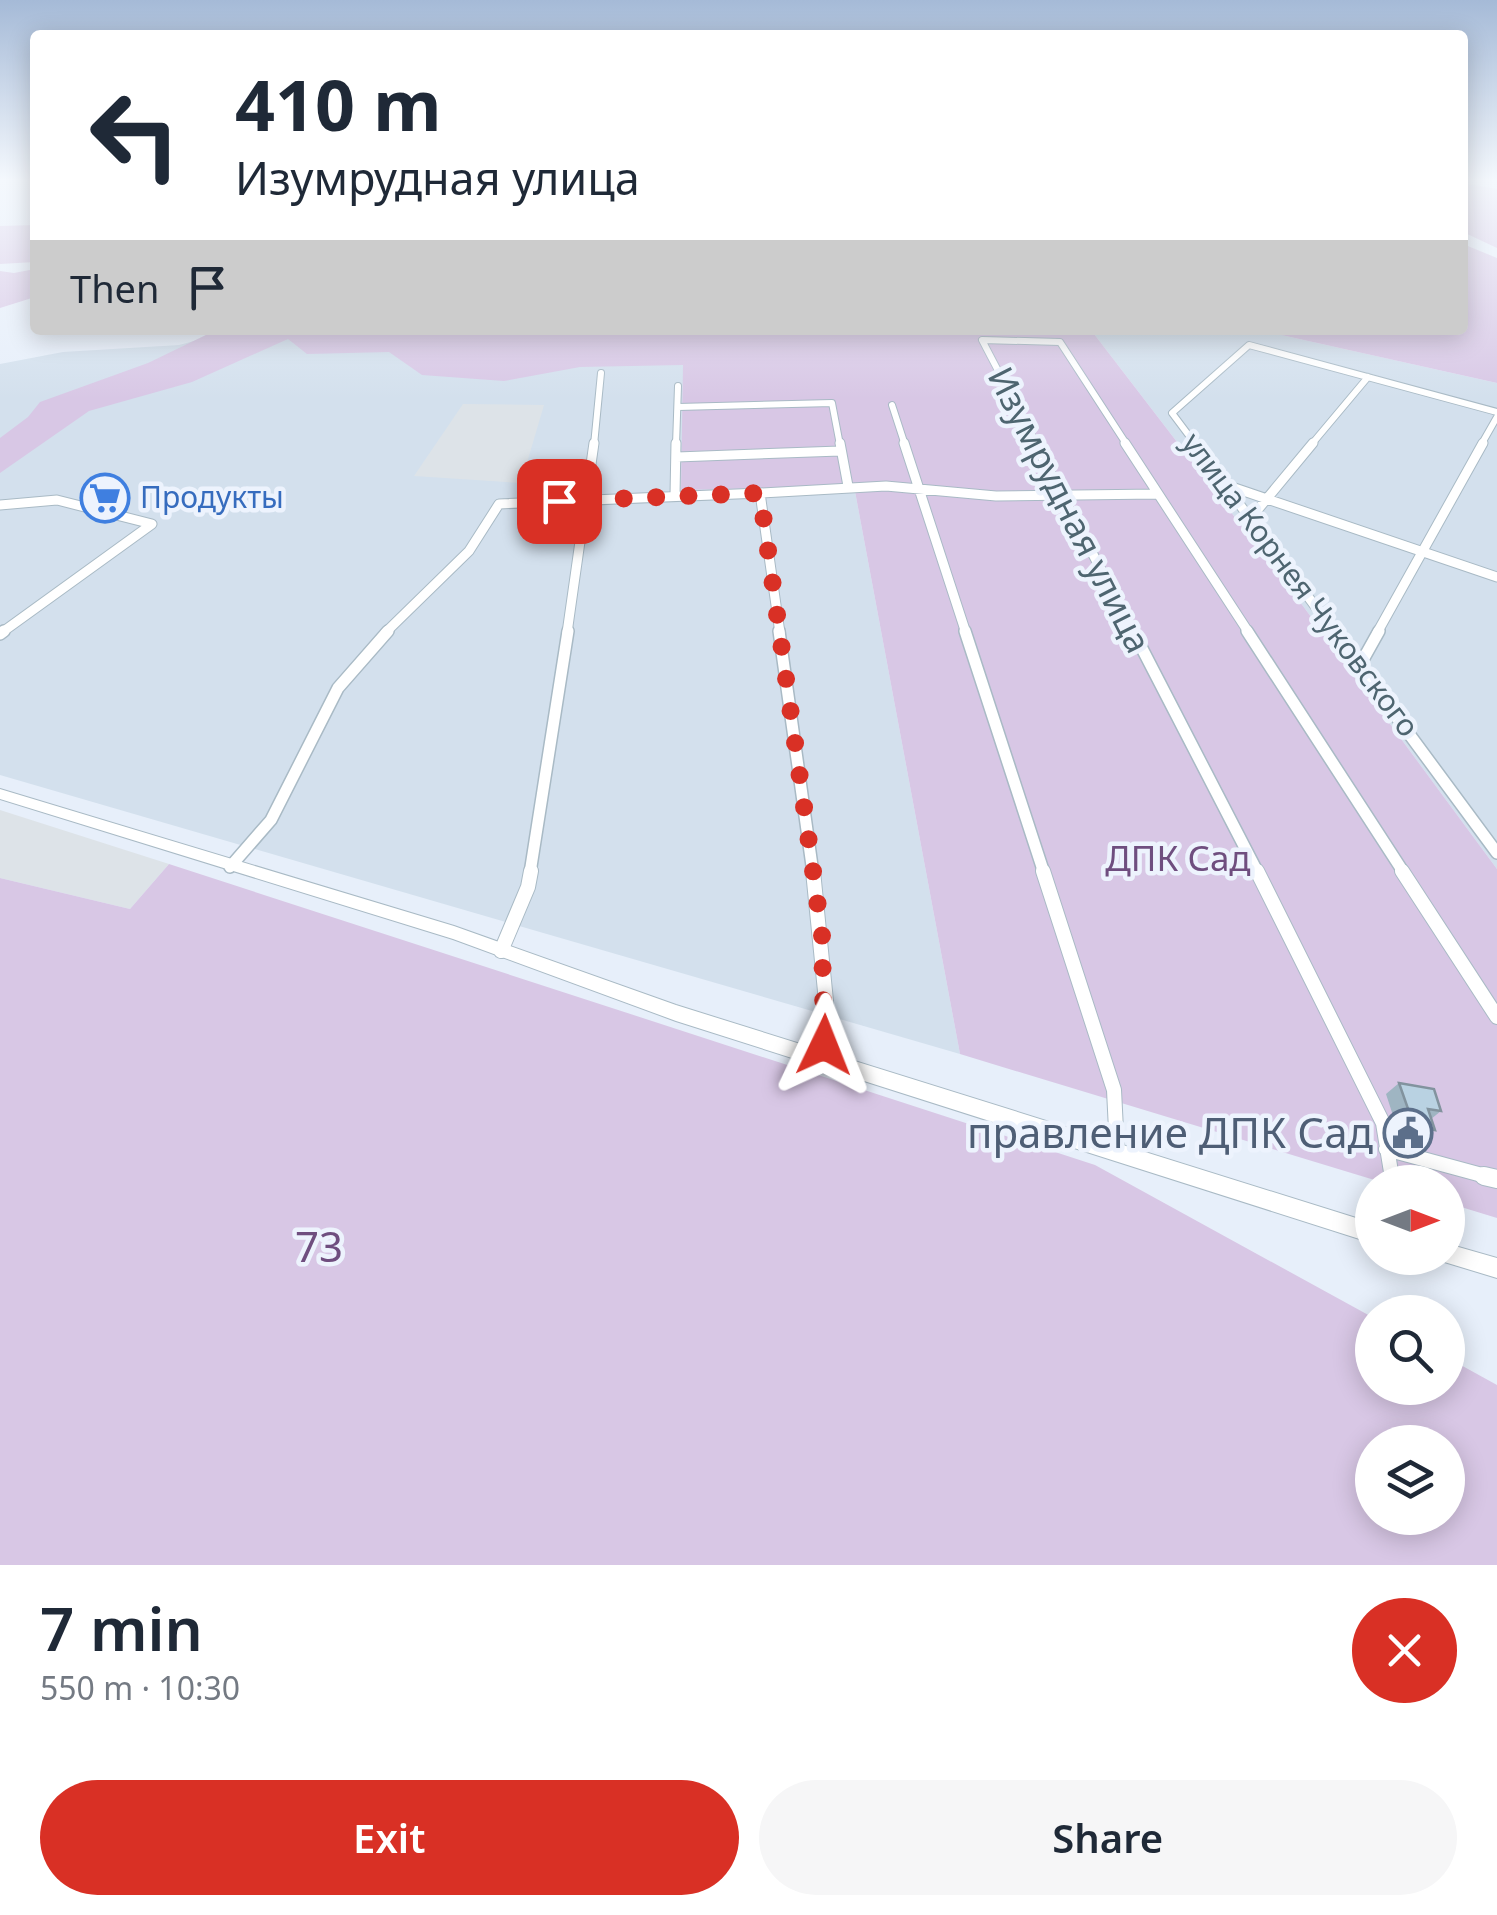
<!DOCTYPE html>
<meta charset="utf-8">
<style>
:root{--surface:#fff;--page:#f6f6f7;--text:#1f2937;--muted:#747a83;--accent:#d93025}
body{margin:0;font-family:"Noto Sans",sans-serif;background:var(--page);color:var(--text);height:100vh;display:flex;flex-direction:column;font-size:38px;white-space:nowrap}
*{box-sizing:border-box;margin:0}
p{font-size:32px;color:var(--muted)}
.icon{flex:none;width:55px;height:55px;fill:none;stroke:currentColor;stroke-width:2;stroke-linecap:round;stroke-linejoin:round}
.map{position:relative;height:1565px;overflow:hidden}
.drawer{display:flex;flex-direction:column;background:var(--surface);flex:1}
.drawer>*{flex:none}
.guide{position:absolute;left:30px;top:30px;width:1438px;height:305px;border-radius:10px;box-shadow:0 5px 25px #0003;background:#fff;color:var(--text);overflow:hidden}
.needle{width:65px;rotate:90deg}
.controls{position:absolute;left:1355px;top:1165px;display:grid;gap:20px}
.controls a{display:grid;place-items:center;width:110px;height:110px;border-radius:50%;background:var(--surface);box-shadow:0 5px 25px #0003;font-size:50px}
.pin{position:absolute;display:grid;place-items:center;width:85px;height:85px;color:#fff;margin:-42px;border-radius:20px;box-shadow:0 5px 15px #0006}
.me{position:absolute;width:110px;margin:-55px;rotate:2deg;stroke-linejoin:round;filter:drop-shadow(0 0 8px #0008)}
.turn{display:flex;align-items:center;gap:35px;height:210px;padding:0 40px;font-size:45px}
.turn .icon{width:130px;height:130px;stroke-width:2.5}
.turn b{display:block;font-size:70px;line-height:85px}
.then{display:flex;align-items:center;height:95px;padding:0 40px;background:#0003;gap:20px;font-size:38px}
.round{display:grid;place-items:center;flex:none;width:105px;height:105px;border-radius:52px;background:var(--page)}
.summary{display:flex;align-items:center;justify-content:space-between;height:170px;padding:0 40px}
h1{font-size:60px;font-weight:600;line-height:75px}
.cta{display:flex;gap:20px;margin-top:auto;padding:20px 40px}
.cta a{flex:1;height:115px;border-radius:60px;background:var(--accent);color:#fff;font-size:40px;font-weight:600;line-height:115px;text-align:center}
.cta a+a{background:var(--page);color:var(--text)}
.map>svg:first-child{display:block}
.residential{fill:#d3e0ed}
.industrial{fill:#dde3e8}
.green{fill:#d8c7e5;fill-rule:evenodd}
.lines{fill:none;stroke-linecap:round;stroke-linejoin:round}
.minor-far4-casing{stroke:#a9bac5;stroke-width:8}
.minor-far3-casing{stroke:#a9bac5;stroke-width:11}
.minor-far2-casing{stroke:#a9bac5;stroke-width:14}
.minor-far1-casing{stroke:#a9bac5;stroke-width:16}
.minor-casing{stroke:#a9bac5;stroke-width:20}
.tertiary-casing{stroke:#a9bac5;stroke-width:2}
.minor-far4{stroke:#fff;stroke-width:6}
.minor-far3{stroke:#fff;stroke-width:9}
.minor-far2{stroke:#fff;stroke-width:11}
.minor-far1{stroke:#fff;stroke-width:14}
.minor{stroke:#fff;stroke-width:18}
.tertiary{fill:#fff;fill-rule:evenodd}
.wall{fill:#9fb5c2}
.building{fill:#b9d2e2;stroke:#82939e;stroke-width:2.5}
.route{stroke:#d93025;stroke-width:18;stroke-dasharray:0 32.4}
.labels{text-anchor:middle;stroke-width:9;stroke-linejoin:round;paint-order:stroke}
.far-shop-label{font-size:30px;fill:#366cbe;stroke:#edf3fd;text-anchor:start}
.far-street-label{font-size:30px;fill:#4e6570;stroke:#edf3fd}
.street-label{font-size:35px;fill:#4e6570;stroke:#edf3fd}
.park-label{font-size:35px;fill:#6f4e7f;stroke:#edf3fd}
.near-service-label{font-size:42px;fill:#4e5e75;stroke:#edf3fd;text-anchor:end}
.near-park-label{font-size:42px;fill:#6f4e7f;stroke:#edf3fd}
</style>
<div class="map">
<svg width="1497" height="1565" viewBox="0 0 1497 1565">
<rect width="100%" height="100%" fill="#e7effa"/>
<path class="residential" d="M236,330L683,335L854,486L960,1054L0,775V364L63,352L179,345Z
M1091,330H1259L1497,383V869L1303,606Z"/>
<path class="industrial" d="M463,404L544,405L521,483L414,476Z
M0,810L169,864L130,909L0,878Z"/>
<path class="green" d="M1463,183L1497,189V248L1463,232Z
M35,225V262L0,264V226Z
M1463,244L1497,258V383L1259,330H1462Z
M35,269V297L0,308V271L14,273Z
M231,330H1091L1303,606L1497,869V1218L1448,1203V1182H1381L960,1054L854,486L681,490L683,365L580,367L504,381L422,375L389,352L307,354L288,339L192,382L89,411L0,473V438L28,417L40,402L148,363L210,333Z
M169,864L1095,1165L1372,1317V1388H1448V1358L1497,1385V1565H0V878L130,909ZM1372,1442H1448V1518H1372Z"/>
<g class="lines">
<g class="minor-far4-casing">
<path id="minor-far4" d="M892,405L905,445
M678,407L832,403L840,445
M594,445L601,373
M676,445L678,386
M1037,445L982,340L1060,342L1127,445
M1196,445L1172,413L1249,345L1497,412
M1311,445L1368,377
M1481,445L1497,417"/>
</g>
<g class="minor-far3-casing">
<path id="minor-far3" d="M840,443L848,486
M904,443L966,633
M1035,443L1134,633
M1125,443L1249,633
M1194,443L1335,633
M677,457L840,451
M1223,484L1497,577
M760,493L886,486L996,496L1157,494
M675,495L676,443
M0,505L57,500L152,524L1,633
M1250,519L1313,443
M385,633L469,551L499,504L760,493L780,633
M567,633L594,443
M1377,633L1483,443"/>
</g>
<g class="minor-far2-casing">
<path id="minor-far2" d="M779,631L813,873
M965,631L1044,873
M1133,631L1258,873
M1247,631L1404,873
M1333,631L1497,853
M0,634L4,631
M1360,665L1379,631
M230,867L271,820L338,688L388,631
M530,873L568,631"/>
</g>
<g class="minor-far1-casing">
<path id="minor-far1" d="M813,871L826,1001L820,1056
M1043,871L1114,1090L1117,1150
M1257,871L1383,1123L1392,1178
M1402,871L1497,1017
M501,951L528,887L531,871
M1386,1149L1493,1178"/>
</g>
<g class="minor-casing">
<path id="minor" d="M1392,1176L1393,1182
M1484,1176L1497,1179"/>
</g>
<g class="tertiary-casing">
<path id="tertiary" d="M0,789L454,926L676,1005L1372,1223V1243L676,1021L453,939L0,799Z
M1448,1244L1497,1258V1278L1441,1261L1439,1258H1448Z"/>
</g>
<use href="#minor-far4" class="minor-far4"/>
<use href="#minor-far3" class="minor-far3"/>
<use href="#minor-far2" class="minor-far2"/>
<use href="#minor-far1" class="minor-far1"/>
<use href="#minor" class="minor"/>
<use href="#tertiary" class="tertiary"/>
</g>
<path class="wall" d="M1399,1083L1441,1111L1431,1119L1435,1130L1420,1140L1400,1137L1386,1094Z"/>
<path class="building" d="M1399,1083L1434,1089L1441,1111L1428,1109L1435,1130L1414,1126Z"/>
<linearGradient id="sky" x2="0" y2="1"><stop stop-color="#a5bad7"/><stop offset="0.45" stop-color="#f4f8fd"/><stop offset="1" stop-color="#f4f8fd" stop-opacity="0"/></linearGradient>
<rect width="1497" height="399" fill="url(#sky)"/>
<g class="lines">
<path class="route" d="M559,501L760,493L822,935L824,1045"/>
</g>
<defs>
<g id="supermarket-ring" transform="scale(2.5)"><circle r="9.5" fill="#edf3fd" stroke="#3f7fe0" stroke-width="1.5"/><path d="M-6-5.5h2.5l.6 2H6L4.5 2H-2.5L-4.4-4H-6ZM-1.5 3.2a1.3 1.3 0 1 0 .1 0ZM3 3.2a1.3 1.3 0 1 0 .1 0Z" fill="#3f7fe0"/></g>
<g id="civic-ring" transform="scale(2.5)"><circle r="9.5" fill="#edf3fd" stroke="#5c6f8a" stroke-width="1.5"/><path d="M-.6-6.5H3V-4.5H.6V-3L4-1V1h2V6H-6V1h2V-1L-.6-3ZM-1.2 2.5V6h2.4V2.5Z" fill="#5c6f8a"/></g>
</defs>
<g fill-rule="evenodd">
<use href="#supermarket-ring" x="105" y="498"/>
<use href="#civic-ring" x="1408" y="1133"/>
</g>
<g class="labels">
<g class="far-shop-label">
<text x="140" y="508">Продукты</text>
</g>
<g class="far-street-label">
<text transform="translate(1300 585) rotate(53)" y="10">улица Корнея Чуковского</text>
</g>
<g class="street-label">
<text transform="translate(1069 510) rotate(63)" y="12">Изумрудная улица</text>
</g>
<g class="park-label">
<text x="1178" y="871">ДПК Сад</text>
</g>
<g class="near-service-label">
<text x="1373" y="1148">правление ДПК Сад</text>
</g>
<g class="near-park-label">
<text x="319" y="1262">73</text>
</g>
</g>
</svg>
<div class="controls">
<a><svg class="needle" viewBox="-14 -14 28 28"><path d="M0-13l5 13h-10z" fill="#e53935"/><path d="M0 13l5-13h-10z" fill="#747a83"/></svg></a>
<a><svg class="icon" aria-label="search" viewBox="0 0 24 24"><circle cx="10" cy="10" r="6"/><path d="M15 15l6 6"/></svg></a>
<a><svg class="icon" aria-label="layers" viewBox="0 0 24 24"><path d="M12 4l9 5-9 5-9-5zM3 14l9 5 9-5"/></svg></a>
</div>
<div class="pin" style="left:559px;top:501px;background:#d93025"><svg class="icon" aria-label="arrive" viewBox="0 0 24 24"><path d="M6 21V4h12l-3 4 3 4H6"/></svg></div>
<svg class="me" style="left:824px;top:1045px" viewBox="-20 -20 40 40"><path d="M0-17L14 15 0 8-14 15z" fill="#d93025" stroke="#fff" stroke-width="4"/></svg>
<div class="guide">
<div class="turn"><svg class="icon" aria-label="left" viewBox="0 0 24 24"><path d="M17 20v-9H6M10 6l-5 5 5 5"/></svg><div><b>410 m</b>Изумрудная улица</div></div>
<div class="then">Then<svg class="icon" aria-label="arrive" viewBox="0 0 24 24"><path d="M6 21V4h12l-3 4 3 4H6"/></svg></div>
</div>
</div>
<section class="drawer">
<div class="summary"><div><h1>7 min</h1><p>550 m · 10:30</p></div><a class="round" style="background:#d93025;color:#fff"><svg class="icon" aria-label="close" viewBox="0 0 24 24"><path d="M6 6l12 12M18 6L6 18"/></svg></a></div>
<div class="cta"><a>Exit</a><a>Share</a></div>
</section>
